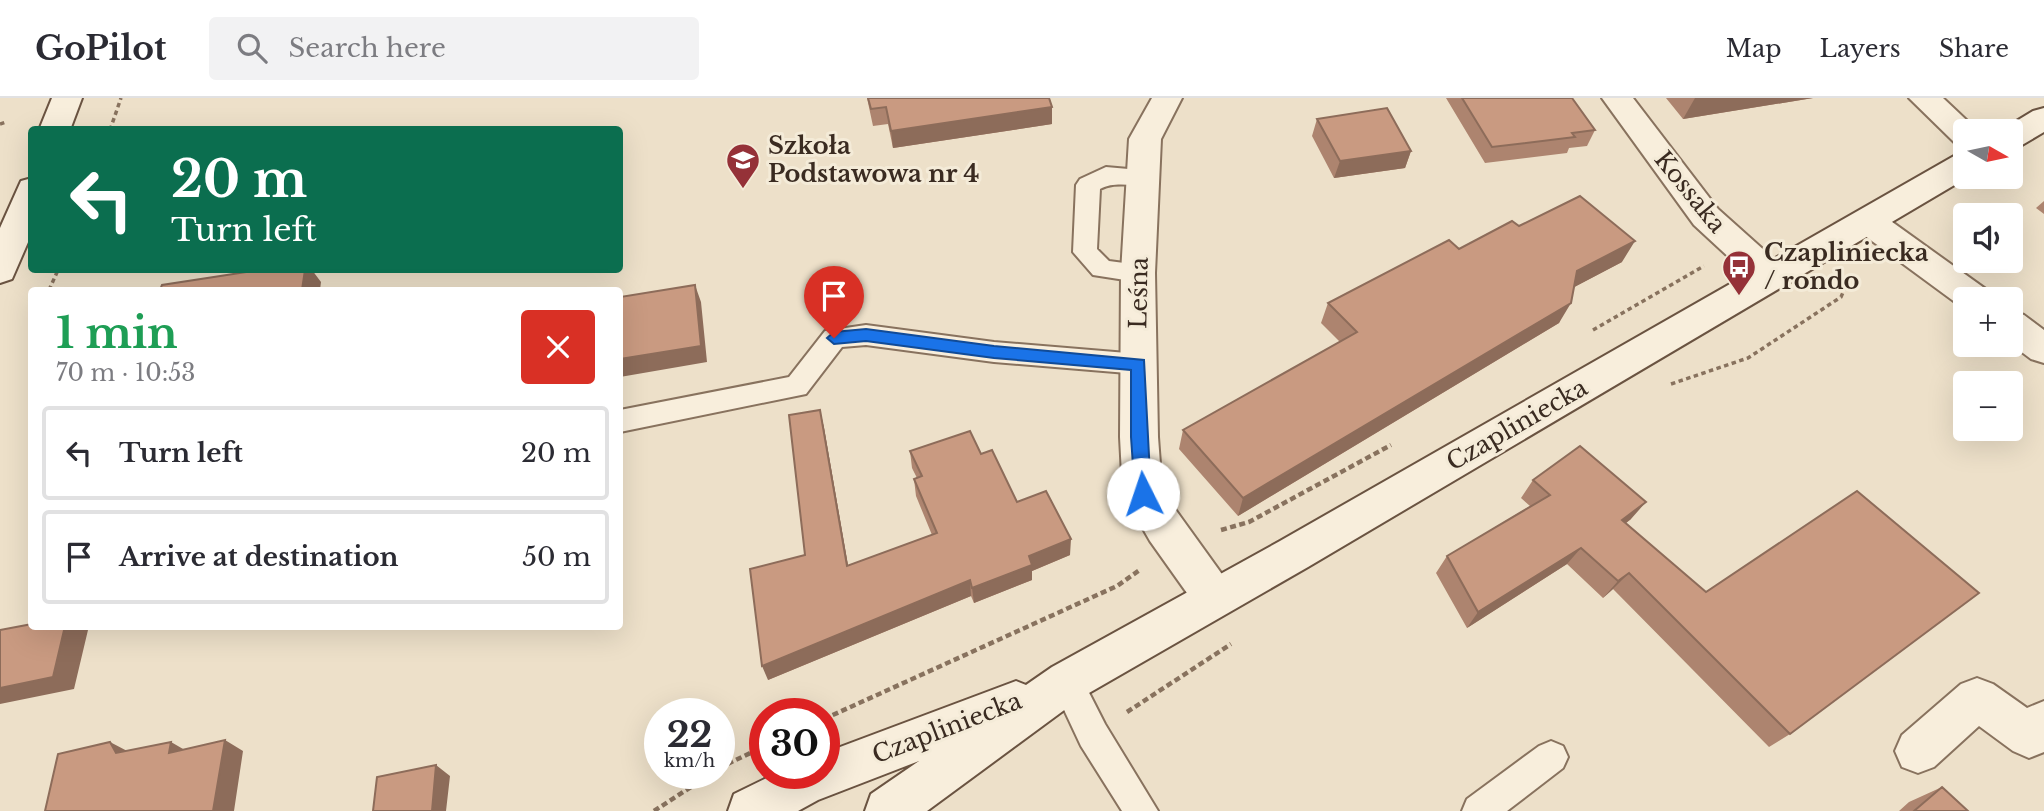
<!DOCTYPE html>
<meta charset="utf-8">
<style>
:root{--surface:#fff;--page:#f2f2f3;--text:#2b2b33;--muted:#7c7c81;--line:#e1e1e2}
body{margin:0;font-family:"Libre Baskerville",serif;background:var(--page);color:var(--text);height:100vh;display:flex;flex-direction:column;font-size:26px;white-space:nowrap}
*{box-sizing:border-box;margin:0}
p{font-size:23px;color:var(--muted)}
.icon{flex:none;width:38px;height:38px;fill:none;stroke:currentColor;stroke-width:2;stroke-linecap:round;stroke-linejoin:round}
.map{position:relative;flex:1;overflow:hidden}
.details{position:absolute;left:28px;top:189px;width:595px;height:343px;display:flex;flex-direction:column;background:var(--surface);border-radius:7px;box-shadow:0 7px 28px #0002}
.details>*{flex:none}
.guide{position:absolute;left:28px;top:28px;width:595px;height:147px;border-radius:7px;box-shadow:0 7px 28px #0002;background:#0b6e4f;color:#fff;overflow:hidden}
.needle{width:46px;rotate:99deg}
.tools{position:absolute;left:1953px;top:21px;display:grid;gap:14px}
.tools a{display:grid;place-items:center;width:70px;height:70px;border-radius:7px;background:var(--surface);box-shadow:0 7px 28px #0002;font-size:35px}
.speed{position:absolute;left:644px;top:600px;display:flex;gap:14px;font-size:35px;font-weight:700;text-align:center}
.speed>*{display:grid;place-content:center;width:91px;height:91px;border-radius:50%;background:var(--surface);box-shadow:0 7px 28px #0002;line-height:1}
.speed small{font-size:18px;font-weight:400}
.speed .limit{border:10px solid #d22;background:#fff;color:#111}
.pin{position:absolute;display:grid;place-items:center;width:60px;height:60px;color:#fff;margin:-72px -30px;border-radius:50% 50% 50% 0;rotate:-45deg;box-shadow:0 0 7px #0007}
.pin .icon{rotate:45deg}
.me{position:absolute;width:77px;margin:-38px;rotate:356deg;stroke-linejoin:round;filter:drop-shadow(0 0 5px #0008)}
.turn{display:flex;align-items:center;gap:24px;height:147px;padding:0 28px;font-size:32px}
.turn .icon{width:91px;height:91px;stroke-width:2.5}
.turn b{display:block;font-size:49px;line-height:60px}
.round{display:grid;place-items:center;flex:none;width:74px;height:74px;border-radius:7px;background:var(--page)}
.overview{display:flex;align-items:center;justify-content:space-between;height:119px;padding:0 28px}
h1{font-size:42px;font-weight:800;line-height:52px;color:#1e9e55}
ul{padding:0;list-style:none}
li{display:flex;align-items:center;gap:21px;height:94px;margin:0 14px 10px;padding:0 14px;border:4px solid var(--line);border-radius:7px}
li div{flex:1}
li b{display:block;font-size:26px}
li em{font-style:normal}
header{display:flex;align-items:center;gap:42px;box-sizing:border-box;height:98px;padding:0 35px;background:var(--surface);border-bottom:2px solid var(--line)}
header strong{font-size:33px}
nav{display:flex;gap:38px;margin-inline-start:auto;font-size:24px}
.search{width:490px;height:63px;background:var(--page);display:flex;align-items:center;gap:18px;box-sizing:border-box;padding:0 24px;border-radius:7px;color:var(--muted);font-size:26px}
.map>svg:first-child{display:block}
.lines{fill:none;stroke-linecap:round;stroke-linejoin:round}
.lane-casing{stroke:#88725e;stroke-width:4}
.street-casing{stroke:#88725e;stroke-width:4}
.secondary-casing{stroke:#6a5341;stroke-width:4}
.path-far1{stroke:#88725e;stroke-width:3.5;stroke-dasharray:4.5 3.5;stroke-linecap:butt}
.path{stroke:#88725e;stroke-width:4.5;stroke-dasharray:6 3.5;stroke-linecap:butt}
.lane{fill:#f8eedc;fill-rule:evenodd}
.street{fill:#f8eedc;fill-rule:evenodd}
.secondary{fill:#f8eedc;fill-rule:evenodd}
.wall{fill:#ad846f}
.shaded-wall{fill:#8d6c5a}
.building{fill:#c99a81;stroke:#8d6c5a;stroke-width:2}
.route{fill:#1a73e8;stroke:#114b97;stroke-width:2}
.labels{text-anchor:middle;stroke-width:6;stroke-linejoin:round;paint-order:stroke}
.poi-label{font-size:24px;font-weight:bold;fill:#3a2b21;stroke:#f4ebd8;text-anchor:start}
.street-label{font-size:24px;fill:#3a2b21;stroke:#f4ebd8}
</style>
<header>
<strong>GoPilot</strong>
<div class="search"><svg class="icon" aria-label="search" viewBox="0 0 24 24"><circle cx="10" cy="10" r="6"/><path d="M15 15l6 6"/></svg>Search here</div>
<nav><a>Map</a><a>Layers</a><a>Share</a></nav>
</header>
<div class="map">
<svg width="2044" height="713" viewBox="0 0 2044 713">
<rect width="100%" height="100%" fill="#ede0c9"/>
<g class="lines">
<g class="lane-casing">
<path id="lane" d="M1106,69L1151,73L1155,79L1151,85C1133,90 1116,82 1100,91L1097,151L1109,163L1147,168L1150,175L1147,182L1138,184L1093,177L1073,154L1076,87L1080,81Z
M866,227L994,244L1139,256L1148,259L1152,266L1148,273L1139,276L994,264L866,247L842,249L806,296L620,334V312L789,279L825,233Z
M1067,569L1078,573L1105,626L1158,713H1122L1081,648L1051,584L1056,573Z
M1551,643L1563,648L1568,659L1563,670L1507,713H1462L1467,701L1539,648Z"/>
</g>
<g class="street-casing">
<path id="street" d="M1152,0H1182L1161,41L1155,175L1158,339L1162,393L1229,486L1235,499L1229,512L1214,518L1199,512L1150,443L1123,396L1120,339L1121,175L1129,41Z
M1602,0H1633L1718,111L1784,170L1789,179L1784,188L1772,192L1760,188L1694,127Z
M1909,0H1943L1978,33H1965V47L1954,44Z
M1869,112L1881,116L1987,192L1992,201H1965V211L1963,210L1857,132L1852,124L1857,116Z
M2011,213L2024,217L2044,232V265L2031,261L2011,246Z
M1977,580L1993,586L2027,610L2044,603V654L2029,660L2013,653L1979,628L1934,669L1918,675L1902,669L1895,653L1902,637L1961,586Z"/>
</g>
<g class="secondary-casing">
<path id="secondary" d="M52,0H82L70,32H39Z
M2044,10V34L2022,47L2011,50V33H2000L2033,13Z
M1965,55V79H1968L1308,469L1082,599L927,713H865L871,696L919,663L818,702L798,713H728L734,696L775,676H824V655L1016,583L1026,587L1052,569L1280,443L1954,58Z
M32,80V135L12,181L0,185V130L21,83Z"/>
</g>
<path class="path-far1" d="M0,26L6,24
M110,32L121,0
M1993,86L2005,79
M49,192L58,172
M1593,232L1704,168
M1671,286L1748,260L1841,199L1850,178"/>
<path class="path" d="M1221,432L1249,424L1391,347
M1127,614L1231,546
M824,621L1117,488L1141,471
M719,670L765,648
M654,713L711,676"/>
<use href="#lane" class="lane"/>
<use href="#street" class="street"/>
<use href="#secondary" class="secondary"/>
</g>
<path class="wall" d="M867,0H1049L1052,9V26L893,50L888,26L873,28Z
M1446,0H1572L1595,32L1587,48L1569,50L1567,55L1485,65Z
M1666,0H1813L1683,21Z
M1317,21L1411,53L1405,70L1334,80L1312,38Z
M2044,103V116L2036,110Z
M1459,151L1622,164L1574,189L1559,225L1238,418L1179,351L1183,332L1340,244L1321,225L1328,205Z
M820,312L824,330L848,468L932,437L916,398L914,381L917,380L912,370L910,353L981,356L1017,404L1070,457L1032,473V482L974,505L971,498L768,582L805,457Z
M1533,382L1631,421L1626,425L1790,636L1769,649L1613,491L1603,500L1567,466L1467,530L1436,475L1447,458L1530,408L1521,400Z
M1942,689L1968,713H1899L1909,704Z"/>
<path class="shaded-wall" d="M1695,0H1813L1683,21Z
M1052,9V26L893,50L891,33Z
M1411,53L1405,70L1334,80L1340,63Z
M1635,143L1622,164L1565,194L1577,173Z
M305,172H312L321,184L320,192H302Z
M695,187L701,204L707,264L620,279V261Z
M1571,205L1559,225L1238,418L1243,400Z
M820,312L824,330L851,484L847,468Z
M1646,404L1631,421L1608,439L1622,422Z
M1071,441L1070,457L1032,473V482L974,505L972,490L1029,458Z
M1581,450L1567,466L1467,530L1478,514Z
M1629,475L1613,491L1603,500L1618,483Z
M970,482L971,498L768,582L762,568Z
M65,528H83L88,532L74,591L0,606V590Z
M225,642L243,653L234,713H213Z
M110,644L131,655H116Z
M171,644L190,655H169Z
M436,667L450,678L446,713H432Z"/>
<path class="building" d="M868,0H1049L1052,9L891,33L886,9L871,11Z
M1462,0H1572L1595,32L1572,35L1575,39L1492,49Z
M1387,10L1411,53L1340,63L1317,21Z
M1580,98L1635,143L1577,173L1571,205L1243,400L1183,332L1357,234L1328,205L1449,142L1459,151L1512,123L1519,128Z
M260,172H305L302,192H160L162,187Z
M695,187L701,248L620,261V199Z
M820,312L847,468L937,435L914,381L922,378L910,353L970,333L981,356L992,352L1017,404L1046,393L1071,441L1029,458L1032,467L972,490L970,482L762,568L750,471L805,457L789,317Z
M1580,348L1646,404L1622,422L1706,494L1857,393L1979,495L1790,636L1629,475L1618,483L1581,450L1478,514L1447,458L1550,397L1533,382Z
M32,526V528H65L53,579L0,590V532Z
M225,642L213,713H45L58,656L110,644L116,655L171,644L169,655Z
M436,667L432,713H373L377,679Z
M1942,689L1968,713H1914Z"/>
<path class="route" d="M866,231L994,248L1144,262L1151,396L1149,401H1138L1135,396L1131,339V272L994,260L866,243L834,246L827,240L834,234Z"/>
<defs>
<g id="school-pin" transform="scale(1.75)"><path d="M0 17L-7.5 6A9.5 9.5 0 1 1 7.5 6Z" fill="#953138" stroke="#f4ebd8"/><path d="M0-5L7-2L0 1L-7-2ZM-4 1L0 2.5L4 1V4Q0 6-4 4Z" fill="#fff"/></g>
<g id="bus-pin" transform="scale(1.75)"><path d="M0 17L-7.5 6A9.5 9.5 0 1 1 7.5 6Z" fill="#953138" stroke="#f4ebd8"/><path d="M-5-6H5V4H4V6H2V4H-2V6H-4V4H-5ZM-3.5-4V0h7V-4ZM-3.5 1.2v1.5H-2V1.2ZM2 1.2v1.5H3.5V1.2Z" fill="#fff"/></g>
</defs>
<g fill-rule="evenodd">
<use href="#school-pin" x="743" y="62"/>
<use href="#bus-pin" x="1739" y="169"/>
</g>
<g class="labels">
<g class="poi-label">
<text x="768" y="56">Szkoła<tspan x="768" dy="28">Podstawowa nr 4</tspan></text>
<text x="1764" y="163">Czapliniecka<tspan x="1764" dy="28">/ rondo</tspan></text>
</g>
<g class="street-label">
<text transform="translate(1690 94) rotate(51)" y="8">Kossaka</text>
<text transform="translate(1139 195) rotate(-89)" y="8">Leśna</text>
<text transform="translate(1517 327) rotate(-30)" y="8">Czapliniecka</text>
<text transform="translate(947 630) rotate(-21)" y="8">Czapliniecka</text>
</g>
</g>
</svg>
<div class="tools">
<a><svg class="needle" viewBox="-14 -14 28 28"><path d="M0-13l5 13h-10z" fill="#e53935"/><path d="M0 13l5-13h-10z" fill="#7c7c81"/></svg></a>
<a><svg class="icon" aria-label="sound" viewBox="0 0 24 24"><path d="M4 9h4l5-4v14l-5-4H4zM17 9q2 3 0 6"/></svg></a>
<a>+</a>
<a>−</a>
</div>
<div class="speed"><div>22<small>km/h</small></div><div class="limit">30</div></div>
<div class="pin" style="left:834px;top:240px;background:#d93025"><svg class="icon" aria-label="arrive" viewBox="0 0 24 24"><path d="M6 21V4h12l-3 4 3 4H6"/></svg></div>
<svg class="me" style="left:1143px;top:396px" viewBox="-20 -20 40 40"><circle r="19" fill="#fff"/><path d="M0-13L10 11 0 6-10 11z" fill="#1a73e8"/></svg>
<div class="guide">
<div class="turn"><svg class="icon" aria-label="left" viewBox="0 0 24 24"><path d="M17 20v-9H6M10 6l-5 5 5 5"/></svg><div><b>20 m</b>Turn left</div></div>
</div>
<section class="details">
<div class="overview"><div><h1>1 min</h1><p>70 m · 10:53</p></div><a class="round" style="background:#d93025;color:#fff"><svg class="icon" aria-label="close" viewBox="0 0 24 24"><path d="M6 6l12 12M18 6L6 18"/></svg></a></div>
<ul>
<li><svg class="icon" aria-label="left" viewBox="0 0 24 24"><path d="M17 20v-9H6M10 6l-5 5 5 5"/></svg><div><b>Turn left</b></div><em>20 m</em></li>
<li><svg class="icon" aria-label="arrive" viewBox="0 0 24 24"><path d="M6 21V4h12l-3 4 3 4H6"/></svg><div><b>Arrive at destination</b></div><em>50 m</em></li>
</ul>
</section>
</div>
